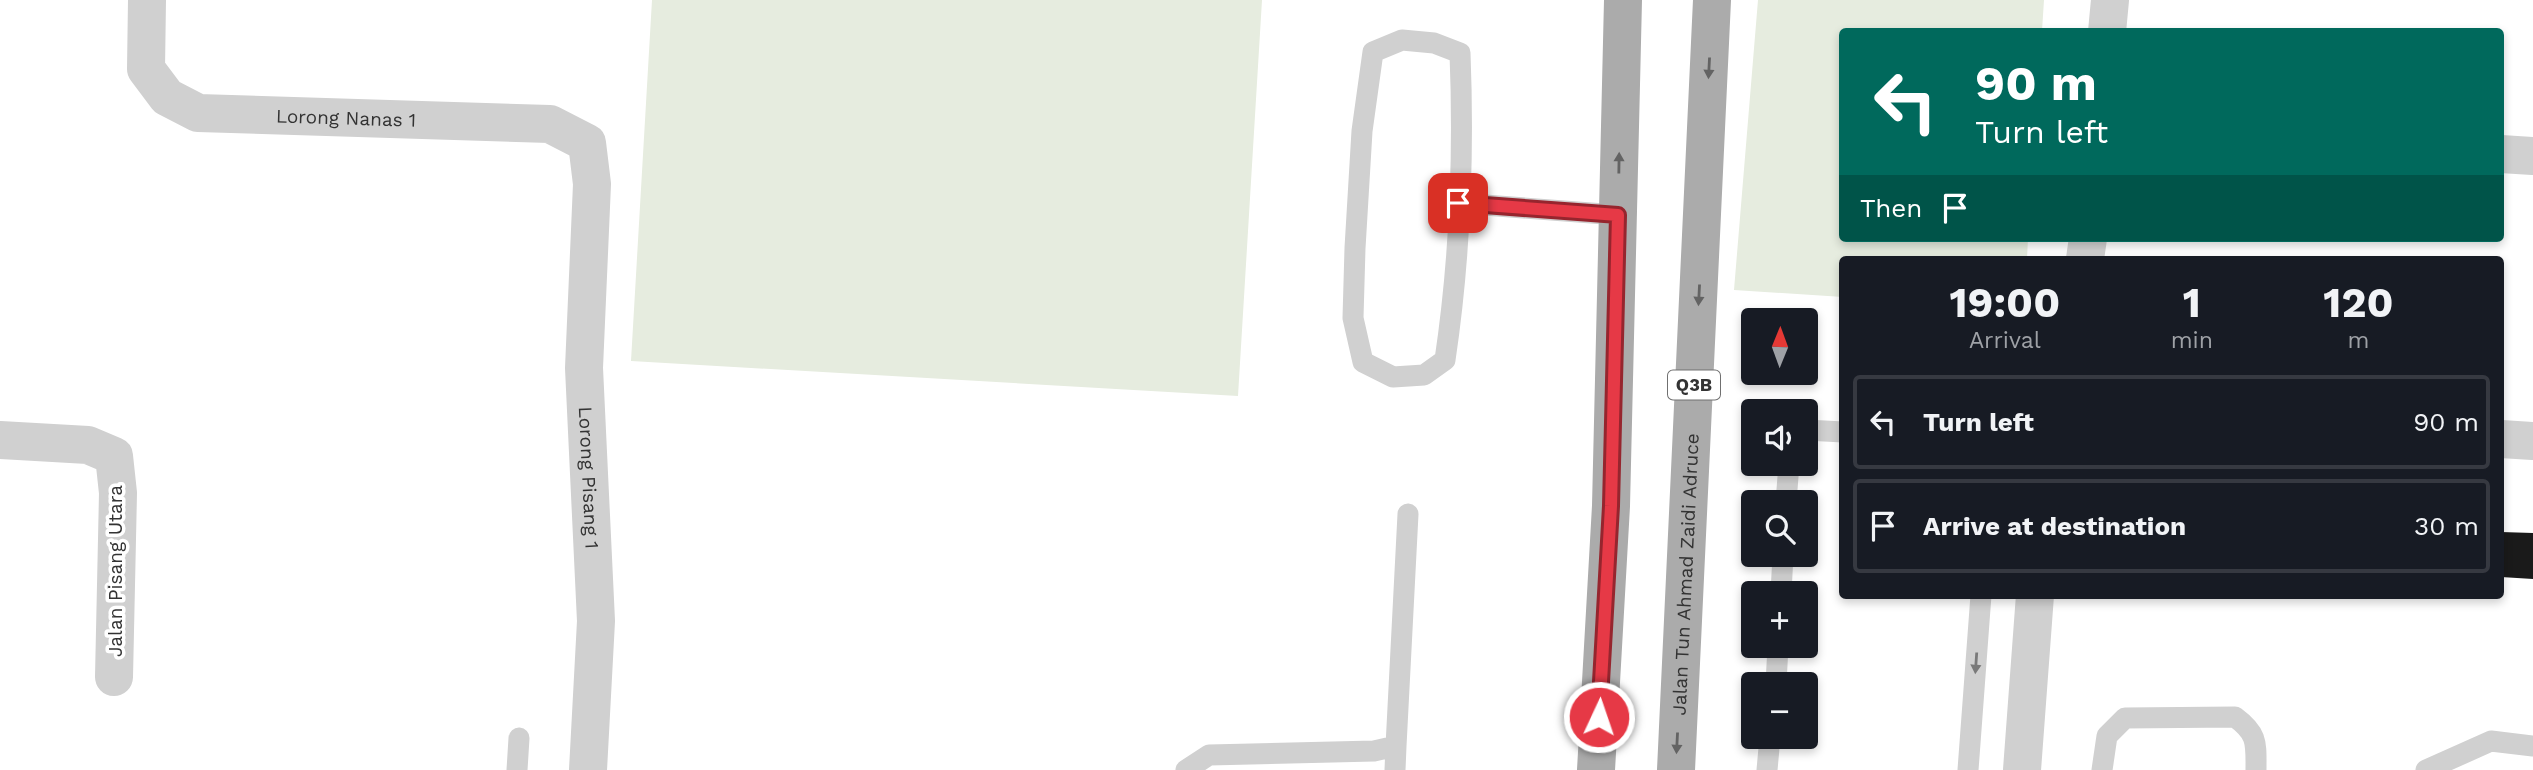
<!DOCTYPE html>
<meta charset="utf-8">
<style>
:root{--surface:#171b24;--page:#242831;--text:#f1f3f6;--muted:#9ea1a6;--line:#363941}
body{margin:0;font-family:"Work Sans",sans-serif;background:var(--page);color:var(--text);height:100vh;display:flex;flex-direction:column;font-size:26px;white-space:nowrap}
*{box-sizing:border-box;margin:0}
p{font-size:23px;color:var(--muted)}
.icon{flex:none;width:38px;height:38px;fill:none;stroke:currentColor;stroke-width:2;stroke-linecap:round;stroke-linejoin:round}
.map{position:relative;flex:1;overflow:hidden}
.side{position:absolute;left:1839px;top:256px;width:665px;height:343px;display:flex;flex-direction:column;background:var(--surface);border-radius:7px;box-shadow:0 4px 10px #0003}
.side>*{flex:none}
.banner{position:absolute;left:1839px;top:28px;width:665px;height:214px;border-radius:7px;box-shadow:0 4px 10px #0003;background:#00695c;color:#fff;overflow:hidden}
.needle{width:46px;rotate:1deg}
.controls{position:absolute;left:1741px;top:308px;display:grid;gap:14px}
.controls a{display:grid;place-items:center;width:77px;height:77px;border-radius:7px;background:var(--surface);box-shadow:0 4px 10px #0003;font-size:35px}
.pin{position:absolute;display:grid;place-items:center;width:60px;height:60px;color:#fff;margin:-30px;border-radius:14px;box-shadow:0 4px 10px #0006}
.me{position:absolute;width:77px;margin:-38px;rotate:3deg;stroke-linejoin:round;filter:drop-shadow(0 0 5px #0008)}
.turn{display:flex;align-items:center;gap:24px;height:147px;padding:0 21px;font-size:32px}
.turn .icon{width:91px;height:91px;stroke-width:2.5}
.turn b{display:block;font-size:49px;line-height:60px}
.then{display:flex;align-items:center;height:66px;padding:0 21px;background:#0003;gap:14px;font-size:26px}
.eta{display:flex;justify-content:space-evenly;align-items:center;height:119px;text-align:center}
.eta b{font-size:42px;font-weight:700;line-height:49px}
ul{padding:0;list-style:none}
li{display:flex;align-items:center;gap:21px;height:94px;margin:0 14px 10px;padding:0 7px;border:4px solid var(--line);border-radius:7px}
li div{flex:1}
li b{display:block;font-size:26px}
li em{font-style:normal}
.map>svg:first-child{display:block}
.green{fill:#e6ecdf}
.building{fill:#1a1a1a}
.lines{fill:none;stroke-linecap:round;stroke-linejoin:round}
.service{stroke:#d0d0d0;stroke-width:21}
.minor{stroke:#d0d0d0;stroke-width:38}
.primary{stroke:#ababab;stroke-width:38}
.oneway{fill:#636363}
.oneway2{fill:#7a7a7a}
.route-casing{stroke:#96252e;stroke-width:18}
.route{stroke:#e63946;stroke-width:12}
.labels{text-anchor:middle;stroke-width:7;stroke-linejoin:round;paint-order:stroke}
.shield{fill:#fff;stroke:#707070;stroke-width:2}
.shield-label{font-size:18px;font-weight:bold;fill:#333}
.street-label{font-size:19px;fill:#333;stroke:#fff}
</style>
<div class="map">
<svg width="2533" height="770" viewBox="0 0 2533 770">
<rect width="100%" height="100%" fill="#fff"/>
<path class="green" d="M652,0H1262L1238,396L631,361Z
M1758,0H2044L2042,31L1843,32V238H2028L2027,259H1843V297L1734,290Z"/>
<path class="building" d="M2501,532L2533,533V579L2501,577Z"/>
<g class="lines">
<path class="service" d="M1402,40L1434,43L1460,53C1464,155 1460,259 1445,360L1424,375L1393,377L1363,362L1353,318L1355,248L1362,131L1373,52Z
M1458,203L1618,215
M1806,430L1843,432
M1786,502L1789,464
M1781,593L1783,555
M1776,684L1778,646
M517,770L519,738
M1186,770L1209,755L1374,751L1396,746L1408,514
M1395,770L1396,746
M1767,770L1770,737
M1968,770L1981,595
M2102,770L2107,736L2125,718L2235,717C2258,734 2256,743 2256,770
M2426,770L2491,741L2533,746"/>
<g class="minor">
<path id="s1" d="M147,0L146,69L167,97L198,113L550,124L587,143L592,184L584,368L596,621L588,770"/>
<path d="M2107,32L2110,0"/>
<path d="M2501,154L2533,156"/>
<path d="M2085,259L2088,238"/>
<path d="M2501,439L2533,441"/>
<path d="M0,440L88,445L114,456L118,493L114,677"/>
<path d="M2022,770L2035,595"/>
</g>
<g class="primary">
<path d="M1596,770L1611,506L1623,0"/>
<path id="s2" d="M1676,770L1712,0"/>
</g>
</g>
<defs><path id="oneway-solid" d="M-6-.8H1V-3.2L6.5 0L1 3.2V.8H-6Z" transform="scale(1.75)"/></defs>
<g class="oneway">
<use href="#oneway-solid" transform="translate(1709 68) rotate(93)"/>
<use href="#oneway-solid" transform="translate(1619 163) rotate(-89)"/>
<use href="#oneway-solid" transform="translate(1699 295) rotate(93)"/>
<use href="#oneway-solid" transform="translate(1677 743) rotate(93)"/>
</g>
<use class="oneway2" href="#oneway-solid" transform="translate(1976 663) rotate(94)"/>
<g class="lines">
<g class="route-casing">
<path id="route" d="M1458,203L1618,215L1611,506L1599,717"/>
</g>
<use href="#route" class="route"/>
</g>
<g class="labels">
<rect class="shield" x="1668" y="370.5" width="52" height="29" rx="5"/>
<g class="shield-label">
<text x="1694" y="391">Q3B</text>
</g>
<g class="street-label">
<text dy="7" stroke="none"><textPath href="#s1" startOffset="287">Lorong Nanas 1</textPath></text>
<text dy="7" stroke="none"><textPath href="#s1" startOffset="868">Lorong Pisang 1</textPath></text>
<text transform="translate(115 571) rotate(-90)" y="7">Jalan Pisang Utara</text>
<text dy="7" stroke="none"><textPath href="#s2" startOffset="196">Jalan Tun Ahmad Zaidi Adruce</textPath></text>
</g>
</g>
</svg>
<div class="controls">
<a><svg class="needle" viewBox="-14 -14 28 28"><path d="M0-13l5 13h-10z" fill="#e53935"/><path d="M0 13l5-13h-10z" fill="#9ea1a6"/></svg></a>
<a><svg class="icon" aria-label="sound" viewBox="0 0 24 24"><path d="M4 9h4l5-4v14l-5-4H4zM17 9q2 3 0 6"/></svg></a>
<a><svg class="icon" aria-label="search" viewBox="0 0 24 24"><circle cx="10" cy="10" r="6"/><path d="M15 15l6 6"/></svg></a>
<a>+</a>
<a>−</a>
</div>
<div class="pin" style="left:1458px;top:203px;background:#d93025"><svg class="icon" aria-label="arrive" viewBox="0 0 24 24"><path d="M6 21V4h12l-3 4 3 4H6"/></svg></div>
<svg class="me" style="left:1599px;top:717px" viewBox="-20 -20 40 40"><circle r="17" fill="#e63946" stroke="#fff" stroke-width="3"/><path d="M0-11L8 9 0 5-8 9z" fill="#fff"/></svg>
<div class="banner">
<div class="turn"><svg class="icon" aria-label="left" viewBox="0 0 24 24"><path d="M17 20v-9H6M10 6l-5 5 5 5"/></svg><div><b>90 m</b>Turn left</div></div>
<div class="then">Then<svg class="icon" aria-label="arrive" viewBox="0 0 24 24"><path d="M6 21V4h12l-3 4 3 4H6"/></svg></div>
</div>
<section class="side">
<div class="eta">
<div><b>19:00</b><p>Arrival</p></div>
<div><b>1</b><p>min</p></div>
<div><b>120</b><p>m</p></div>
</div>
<ul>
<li><svg class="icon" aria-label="left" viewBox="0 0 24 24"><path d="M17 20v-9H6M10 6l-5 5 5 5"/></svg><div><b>Turn left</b></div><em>90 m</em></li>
<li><svg class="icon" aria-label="arrive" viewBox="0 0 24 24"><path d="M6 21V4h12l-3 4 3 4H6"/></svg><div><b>Arrive at destination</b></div><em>30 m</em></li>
</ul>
</section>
</div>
